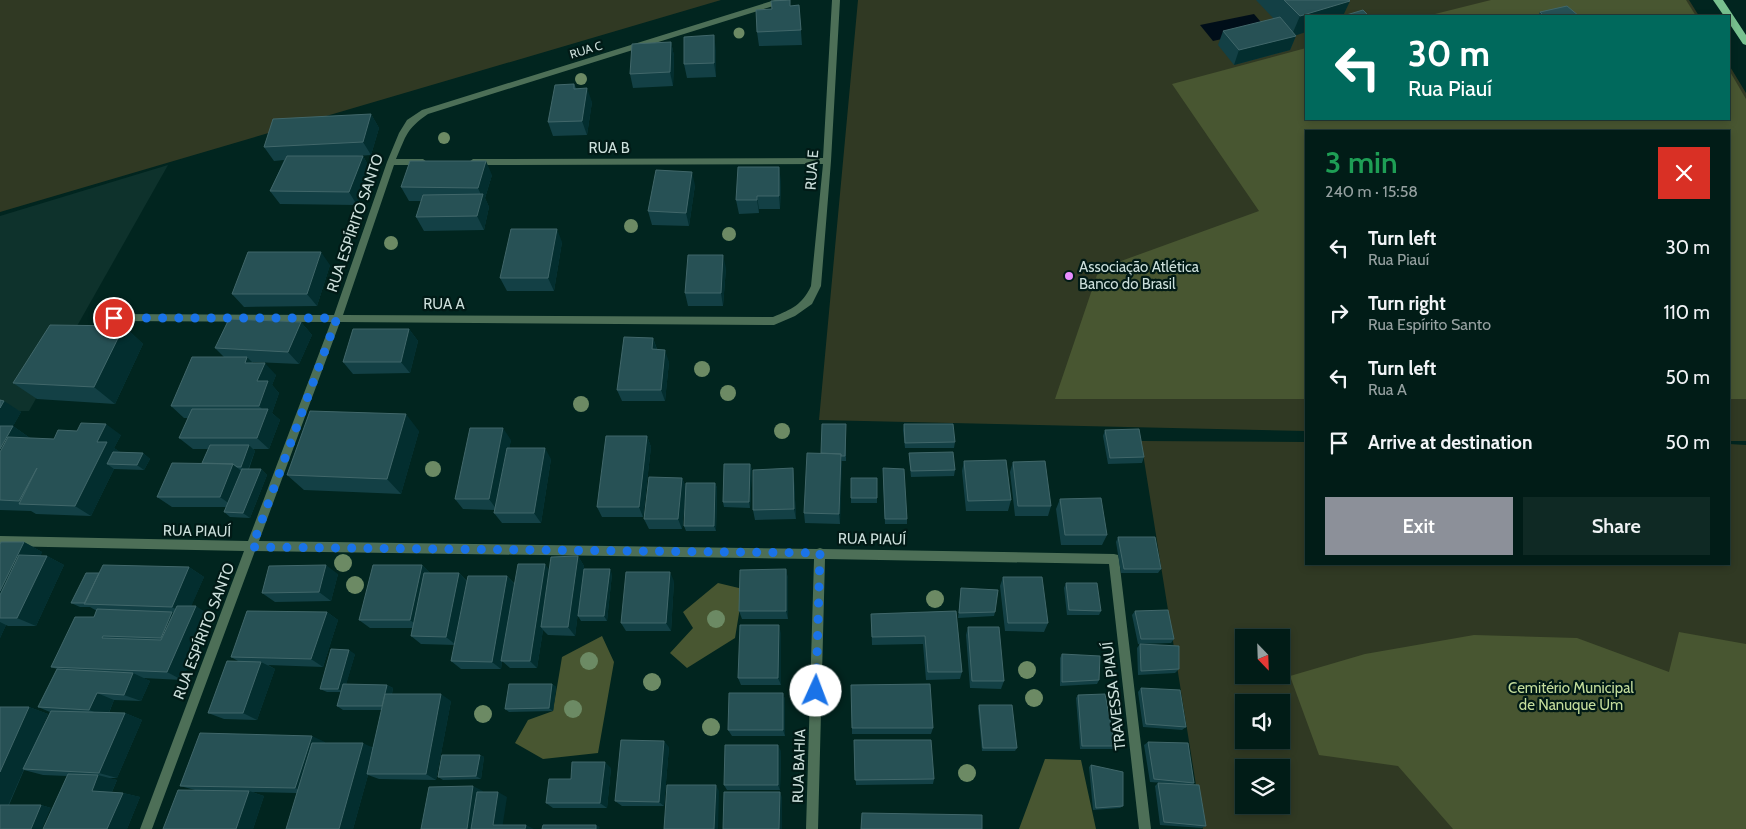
<!DOCTYPE html>
<meta charset="utf-8">
<style>
:root{--surface:#011c17;--page:#0f2924;--text:#f1f3f6;--muted:#96a1a1;--line:#233a36;--accent:#8c9099}
body{margin:0;font-family:Cabin,sans-serif;background:var(--page);color:var(--text);height:100vh;display:flex;flex-direction:column;font-size:19px;white-space:nowrap}
*{box-sizing:border-box;margin:0}
p{font-size:16px;color:var(--muted)}
.icon{flex:none;width:28px;height:28px;fill:none;stroke:currentColor;stroke-width:2;stroke-linecap:round;stroke-linejoin:round}
.map{position:relative;flex:1;overflow:hidden}
.side{position:absolute;left:1305px;top:130px;width:425px;height:435px;display:flex;flex-direction:column;background:var(--surface);border-radius:0px;box-shadow:0 2px 8px #0003,0 0 0 1px var(--line)}
.side>*{flex:none}
.guide{position:absolute;left:1305px;top:15px;width:425px;height:105px;border-radius:0px;box-shadow:0 2px 8px #0003,0 0 0 1px var(--line);background:#00695c;color:#fff;overflow:hidden}
.needle{width:32px;rotate:157deg}
.tools{position:absolute;left:1235px;top:629px;display:grid;gap:10px}
.tools a{display:grid;place-items:center;width:55px;height:55px;border-radius:0px;background:var(--surface);box-shadow:0 2px 8px #0003,0 0 0 1px var(--line);font-size:25px}
.pin{position:absolute;display:grid;place-items:center;width:42px;height:42px;color:#fff;margin:-21px;border:2px solid #fff;border-radius:50%;box-shadow:0 1px 5px #0007}
.me{position:absolute;width:55px;margin:-28px;rotate:2deg;stroke-linejoin:round;filter:drop-shadow(0 0 4px #0008)}
.turn{display:flex;align-items:center;gap:18px;height:105px;padding:0 20px;font-size:22px}
.turn .icon{width:65px;height:65px;stroke-width:2.5}
.turn b{display:block;font-size:35px;line-height:42px}
.round{display:grid;place-items:center;flex:none;width:52px;height:52px;border-radius:0px;background:var(--page)}
.summary{display:flex;align-items:center;justify-content:space-between;height:85px;padding:0 20px}
h1{font-size:30px;font-weight:600;line-height:38px;color:#1e9e55}
.button{display:flex;gap:10px;margin-top:auto;padding:10px 20px}
.button a{flex:1;height:58px;border-radius:0px;background:var(--accent);color:#fff;font-size:20px;font-weight:600;line-height:58px;text-align:center}
.button a+a{background:var(--page);color:var(--text)}
ul{padding:0;list-style:none}
li{display:flex;align-items:center;gap:15px;height:65px;padding:0 20px}
li div{flex:1}
li b{display:block;font-size:19px}
li em{font-style:normal}
.map>svg:first-child{display:block}
.built{fill:#0e322c}
.green{fill:#303923;fill-rule:evenodd}
.forest{fill:#485631}
.water{fill:#000e19}
.lines{fill:none;stroke-linecap:round;stroke-linejoin:round}
.street{fill:#4d6f57;fill-rule:evenodd}
.primary{fill:#78c18f;fill-rule:evenodd}
.tree{fill:#6c8a64}
.wall{fill:#134045}
.shaded-wall{fill:#032e2f}
.building{fill:#275155;stroke:#41676a}
.route{stroke:#1a73e8;stroke-width:9;stroke-dasharray:0 16.2}
.poi-dot{fill:#e98eff;stroke:#011a16;stroke-width:2}
.labels{text-anchor:middle;stroke-width:4.5;stroke-linejoin:round;paint-order:stroke}
.far-street-label{font-size:12px;fill:#ccdfdb;stroke:#011a16}
.street-label{font-size:15px;fill:#ccdfdb;stroke:#011a16}
.poi-label{font-size:15px;fill:#ccdfdb;stroke:#011a16;text-anchor:start}
.park-label{font-size:15px;fill:#c4dd9c;stroke:#011a16}
</style>
<div class="map">
<svg width="1746" height="829" viewBox="0 0 1746 829">
<rect width="100%" height="100%" fill="#01251f"/>
<path class="built" d="M168,165L29,411H0V216Z"/>
<path class="green" d="M0,0H721L0,212Z
M858,0H1689L1699,16H1306V119H1729V65L1746,93V441H1729V131H1306V431L819,420Z
M1141,441L1306,442V564H1729V444L1746,445V829H1203ZM1244,638H1281V675H1244ZM1244,702H1281V740H1244ZM1244,768H1281V805H1244Z"/>
<path class="forest" d="M1491,0H1686L1696,16H1427Z
M1306,48V119H1729V70L1746,99V399H1729V131H1306V399H1055L1099,269L1259,211L1172,84Z
M718,583L743,589L735,638L687,668L670,653L693,628L683,612Z
M1679,632L1746,644V829H1453L1398,766L1319,755L1290,676L1365,654L1474,635L1577,638L1669,672Z
M602,636L614,662L598,753L543,759L515,743L528,720L553,711L562,657Z
M1045,759L1081,760L1096,829H1019Z"/>
<path class="water" d="M1254,14L1267,29L1213,41L1200,25Z"/>
<g class="lines">
<path class="street" d="M775,0H787L786,2L428,114C406,129 406,136 396,159H423L427,162L423,165H394L343,315L773,317C792,309 802,305 811,286L823,164L473,165L469,162L473,159L823,158L832,0H840L831,161L821,286L812,304L795,316L774,325L340,322L259,541L817,549L820,548L823,549L1114,554L1118,555L1119,559L1151,829H1139L1109,564L825,559L818,829H806L814,559L255,551L152,829H140L244,551L0,546V536L248,541L331,322L114,321L111,320L109,317L111,314L334,315L387,162L399,133L407,120L422,110Z"/>
<path class="primary" d="M1713,0H1723L1746,35V45L1743,44L1729,23V16H1724Z"/>
</g>
<g class="tree">
<circle cx="739" cy="33" r="5.5"/>
<circle cx="581" cy="79" r="6"/>
<circle cx="444" cy="138" r="6"/>
<circle cx="631" cy="226" r="7"/>
<circle cx="729" cy="234" r="7"/>
<circle cx="391" cy="243" r="7"/>
<circle cx="702" cy="369" r="8"/>
<circle cx="728" cy="393" r="8"/>
<circle cx="581" cy="404" r="8"/>
<circle cx="782" cy="431" r="8"/>
<circle cx="433" cy="469" r="8"/>
<circle cx="343" cy="563" r="9"/>
<circle cx="355" cy="585" r="9"/>
<circle cx="935" cy="599" r="9"/>
<circle cx="716" cy="619" r="9"/>
<circle cx="589" cy="661" r="9"/>
<circle cx="1027" cy="670" r="9"/>
<circle cx="652" cy="682" r="9"/>
<circle cx="1034" cy="698" r="9"/>
<circle cx="573" cy="709" r="9"/>
<circle cx="483" cy="714" r="9"/>
<circle cx="711" cy="727" r="9"/>
<circle cx="967" cy="773" r="9"/>
</g>
<path class="wall" d="M1256,0H1349L1306,16L1296,35L1290,50L1234,65L1218,45L1223,31L1274,19Z
M799,5L802,45L759,46L757,32L772,9Z
M1540,12L1579,16H1538Z
M671,42L674,56L673,86L633,88L630,74Z
M716,50V77L687,78L684,64Z
M574,84L576,88L592,102L587,135L553,136L548,122Z
M371,114L379,128L371,155L357,156H363L371,170L357,205L280,204L270,191L284,160L274,161L264,147Z
M492,175L485,198L489,207L484,230L424,231L416,217L421,201H409L401,187Z
M781,181L780,209H759V213L739,214L736,200Z
M695,185L689,226L652,225L648,211Z
M562,242L554,291H507L500,278Z
M330,265L317,306L244,307L232,294Z
M726,268L723,306H688L685,293Z
M301,322L312,335L299,364L252,362L253,363L276,375L272,385L279,393L272,413L280,420L269,449H253L255,451L249,469H261L267,475L250,518L230,517L224,512L226,507H172L157,497L202,463L208,449H193L179,438L188,418H184L171,406L224,357L215,348Z
M124,326L143,344L115,404L37,399L13,383Z
M409,329L418,341L410,373L353,374L343,362Z
M653,338L657,349L669,362L665,401H622L617,390Z
M0,400L21,412L13,426L30,438L54,439L121,435L114,448L120,452L143,453L150,459L144,470L114,469L91,516L36,514L31,511L0,510Z
M846,424V461H841L840,524L805,523L804,513L821,453Z
M904,424L955,442L954,448H905L903,430Z
M1105,430L1144,457L1142,463L1108,464L1103,436Z
M419,431L401,494L304,490L287,475Z
M647,436L651,447L643,517H602L597,507Z
M511,440L509,448L551,459L541,523H502L494,513L495,510L463,509L455,499Z
M909,453L955,470L954,476L911,477L909,458Z
M964,461L1011,500L1008,511H966L962,471Z
M1013,462L1051,506L1048,516H1015L1010,472Z
M750,464L752,470L750,508L724,507L723,502Z
M793,468L794,479L796,519L755,520L753,510Z
M883,474L907,519V524H885Z
M682,478L686,488L682,529H649L644,519Z
M851,478H877V503H851Z
M715,483L717,488L716,531H686L684,526Z
M1060,499L1107,535L1102,545H1061L1056,509Z
M1118,537L1161,569L1158,573H1121L1116,542Z
M24,542L42,552L40,556H47L64,565L36,626H8L6,625L0,638V544Z
M578,556L584,566L575,636L548,635L543,630L537,668H510L502,661L501,669H461L451,661L455,645L421,644L411,636L412,628H370L359,620L422,565L430,573H459L467,581L507,576L515,584L549,570Z
M189,567L204,577L191,606L210,615L182,680L143,678L150,681L141,701L114,700L109,713H125L142,720L117,778H108L117,780L112,792L123,793L140,797L127,829H43L67,776L43,775L24,770L9,805H41L51,808L0,829L29,707L48,714L38,737L50,712L38,707L57,669L51,667L94,617L97,611L90,607H80L71,603L99,573Z
M786,569L788,579V619H742L739,611Z
M338,574L331,601L275,602L262,593Z
M612,574L607,621H581L578,616Z
M1003,577L1048,623L1044,632L1005,631L1000,586Z
M674,581L671,631H626L621,623Z
M1066,583L1101,611L1099,615H1067L1064,588Z
M961,588L995,612L994,616L958,618Z
M956,611L962,672L960,679L926,680L923,644L872,645L871,614Z
M1135,611L1174,639L1171,643L1138,644L1132,615Z
M327,612L338,620L323,667L268,665L275,669L257,720L224,719L208,713L238,661L231,657Z
M968,627L1004,681L1001,689L970,688L966,635Z
M781,633V685H741L738,678Z
M1140,644L1179,669L1175,673L1138,675L1137,648Z
M355,654L346,684L387,685L393,688L392,694L451,701L436,780L379,779L368,775L353,829L297,793L252,792L264,796L253,829H163L195,790L180,786L325,742V743L373,747L382,710H343L337,706L341,692H327L320,689Z
M1062,654L1099,680L1097,684L1060,686V658Z
M552,684L556,687L553,711L509,712L505,709Z
M1141,688L1186,727L1182,730L1143,727L1138,692Z
M783,693L785,700V736H732L728,730Z
M1078,695L1115,746L1113,749H1080L1076,698Z
M979,705L1017,748L1015,751H982L978,708Z
M852,728H933L931,734H852Z
M854,740L934,779L933,784L856,785Z
M1148,742L1194,783L1191,785L1206,826L1202,828L1160,825L1155,786L1158,783L1178,784L1150,782L1144,745Z
M669,747L664,806H622L615,801Z
M781,751L780,790H727L724,785Z
M480,755L484,757L481,779L443,780L438,777Z
M1091,765L1123,806L1120,808L1093,810L1089,767Z
M611,768L607,808H553L546,803L571,779Z"/>
<path class="shaded-wall" d="M1350,1L1343,16H1306V32L1291,37L1300,16Z
M714,35L716,50V77L714,63Z
M1296,36L1290,50L1234,65L1239,50Z
M671,42L674,56L673,86L670,72Z
M587,88L592,102L587,135L582,121Z
M371,114L379,128L371,155L363,142Z
M363,156L371,170L357,205L349,192Z
M486,161L492,175L485,198L489,207L484,230L477,216L482,197L478,188Z
M779,167L781,181L780,209L779,196Z
M692,172L695,185L689,226L686,213Z
M757,196L759,209V213L757,200Z
M557,229L562,242L554,291L548,278Z
M321,252L330,265L317,306L307,294Z
M723,255L726,268L723,306L721,293Z
M301,322L312,335L299,364L288,352Z
M124,326L143,344L115,404L94,387Z
M409,329L418,341L410,373L401,362Z
M653,338L657,350L652,349Z
M665,350L669,362L665,401L661,390Z
M247,357L259,369L245,363Z
M265,363L276,375L272,385L279,393L272,413L280,420L269,449L257,438L266,413L259,406L257,381Z
M4,401L21,412L7,437L0,433V408Z
M406,414L419,431L401,494L387,479Z
M106,424L121,435L114,448L122,453L107,464L114,469L91,516L75,506L97,442Z
M13,426L30,438L0,492V449Z
M503,428L511,440L497,510L489,499Z
M647,436L651,447L643,517L639,507Z
M249,445L255,451L247,472L241,467Z
M545,448L551,459L541,523L534,513Z
M143,453L150,459L144,470L137,465Z
M841,454L842,465L840,524L839,514Z
M233,464L246,475L234,507L220,497Z
M750,464L752,470L750,508L749,502Z
M793,468L794,479L796,519L794,509Z
M261,469L267,475L250,518L243,513Z
M682,478L686,488L682,529L678,519Z
M715,483L717,488L716,531L714,526Z
M24,542L42,552L10,618H0V591Z
M47,556L64,565L36,626L17,618Z
M578,556L584,566L575,636L568,627Z
M545,564L552,573L541,627L543,630L537,668L530,661Z
M326,565L338,574L331,601L319,592Z
M422,565L431,574L420,628L410,620Z
M189,567L204,577L187,616L172,607Z
M610,569L612,574L607,621L604,616Z
M786,569L788,579V619L786,611Z
M670,572L674,581L671,631L666,623Z
M459,573L467,582L456,645L446,637Z
M507,576L515,585L501,669L492,662Z
M196,606L210,615L182,680L167,672Z
M172,612L188,620L177,646L161,638Z
M327,612L338,620L323,667L311,659Z
M0,622L6,625L0,638Z
M779,625L781,633V685L778,678Z
M349,650L355,654L344,692L338,689Z
M261,662L275,669L257,720L243,713Z
M133,673L150,681L141,701L124,695Z
M552,684L556,687L553,711L549,708Z
M387,685L393,688L388,710L382,706Z
M97,693L114,700L107,717L89,710Z
M783,693L785,700V736L783,730Z
M441,694L451,701L436,780L426,774Z
M29,707L48,714L0,824V772Z
M125,713L142,720L117,778L99,773Z
M312,736L325,742L309,793L295,788Z
M664,741L669,747L664,806L659,802Z
M363,743L375,749L367,774L368,775L353,829H339Z
M778,745L781,751L780,790L778,785Z
M480,755L484,757L481,779L476,776Z
M605,762L611,768L607,808L600,803Z
M98,775L117,780L110,796L92,791Z
M716,785L719,791L718,829H714Z
M473,786L483,791L477,829H467Z
M249,791L264,796L253,829H236Z
M498,792L507,797L502,829L493,825Z
M780,792L782,797V829H779Z
M123,793L140,797L127,829H107Z
M41,805L51,808L42,829H31Z
M526,825L534,829H525Z
M596,825L600,827L599,829H596Z"/>
<path class="building" d="M790,0V6L799,5L801,30L757,32L756,10L772,9L771,1Z
M1284,0H1349L1350,1L1300,16Z
M1567,6L1579,16H1544L1540,12Z
M1363,10L1369,16H1343Z
M1280,17L1296,36L1239,50L1223,31Z
M714,35V63L684,64V37Z
M671,42L670,72L630,74L632,44Z
M574,84V89L587,88L582,121L548,122L555,85Z
M371,114L363,142L264,147L273,119Z
M287,156H363L349,192L270,191Z
M410,161H486L478,188L401,187Z
M738,167H779V196H757V200H736Z
M656,170L692,172L686,213L648,211Z
M483,194L477,216L416,217L423,195Z
M511,229H557L548,278H500Z
M248,252H321L307,294H232Z
M688,255H723L721,293H685Z
M229,319L301,322L288,352L215,348Z
M50,325L124,326L94,387L13,383Z
M353,329H409L401,362H343Z
M624,337L653,338L652,349L665,350L661,390H617Z
M192,357H247L245,363H265L257,381H268L259,406H171Z
M0,400L4,401L0,408Z
M192,409H268L257,438H179Z
M310,411L406,414L387,479L287,475Z
M81,423L106,424L97,442H107L75,506L19,504L37,468L19,501L0,500V452L8,437L54,439L58,430L77,431Z
M822,424H846L845,456H841V454L821,453Z
M904,424H953L955,442L905,443Z
M0,426H13L0,449Z
M470,428H503L489,499H455Z
M1139,429L1144,457L1110,458L1105,430Z
M606,436H647L639,507H597Z
M210,445H249L241,467H237L233,464L202,463Z
M507,448H545L534,513H494Z
M113,452L143,453L137,465L107,464Z
M953,452L955,470L911,471L909,453Z
M807,453L841,454L839,514L804,513Z
M1006,460L1011,500L968,501L964,461Z
M1045,461L1051,506H1018L1013,462Z
M172,463L233,464L220,497H157Z
M724,464H750L749,502H723Z
M793,468L794,509L753,510V470Z
M883,468L904,469L907,519H885Z
M242,469H261L243,513L224,512Z
M649,477L682,478L678,519H644Z
M851,478H877V498H851Z
M686,483H715L714,526H684Z
M1101,498L1107,535H1065L1060,499Z
M1118,537H1155L1161,569H1124Z
M1,542H24L0,591V544Z
M19,555L47,556L17,618H0V595Z
M578,556L568,627H541L551,557Z
M518,564H545L530,661H501Z
M103,565L189,567L172,607L84,604Z
M326,565L319,592L262,593L269,566Z
M373,565H422L410,620H359Z
M584,569H610L604,616H578Z
M786,569V611H739L740,570Z
M626,572H670L666,623H621Z
M86,573H99L85,603H71Z
M424,573H459L446,637L411,636Z
M468,576H507L492,662L451,661Z
M1003,577H1042L1048,623H1008Z
M1066,583H1097L1101,611L1069,610Z
M961,588L998,590L995,612L959,613Z
M177,606H196L167,672L51,667L75,617H94L97,609L172,612L161,638L103,636L102,638L161,640Z
M1168,610L1174,639H1141L1135,611Z
M247,611L327,612L311,659L231,657Z
M956,611L962,672H928L925,636L872,637L871,614Z
M740,625H779L778,678H738Z
M968,627H999L1004,681H972Z
M1140,644L1179,646V669L1141,671Z
M331,649L349,650L338,689H320Z
M1062,654L1100,656L1099,680L1062,682Z
M227,661L261,662L243,713H208Z
M57,669L133,673L124,695L97,693L89,710L38,707Z
M343,684L387,685L382,706H337Z
M509,684H552L549,708L505,709Z
M930,684L933,728H852L851,685Z
M1141,688L1180,690L1186,727L1146,724Z
M729,693H783V730H728Z
M385,694H441L426,774H367Z
M1105,694L1115,746H1082L1078,695Z
M979,705H1012L1017,748H983Z
M0,707H29L0,772Z
M51,711L125,713L99,773L23,769Z
M200,733L312,736L295,788L180,786Z
M621,740L664,741L659,802L615,801Z
M854,740H931L934,779L855,780Z
M1148,742L1188,743L1194,783L1154,779Z
M312,743H363L339,829H286Z
M725,745H778V785H724Z
M442,755H480L476,776L438,777Z
M572,762H605L600,803H546L549,779H571Z
M1091,765L1123,772V806L1096,808Z
M68,774L98,775L92,791L123,793L107,829H43Z
M1158,783L1199,785L1206,826L1164,822Z
M667,785H716L714,829H664Z
M473,786L467,829H421L429,787Z
M178,790L249,791L236,829H163Z
M477,792H498L493,825H526L525,829H471Z
M724,792H780L779,829H723Z
M0,805H41L31,829H0Z
M862,813L982,815V829H861Z
M543,825H596V829H542Z"/>
<g class="lines">
<path class="route" d="M114,318H337L252,547L820,553L816,691"/>
</g>
<circle class="poi-dot" cx="1069" cy="276" r="5"/>
<g class="labels">
<g class="far-street-label">
<text transform="translate(586 50) rotate(-17)" y="4">RUA C</text>
</g>
<g class="street-label">
<text x="609" y="153">RUA B</text>
<text transform="translate(812 170) rotate(-86)" y="5">RUA E</text>
<text transform="translate(355 223) rotate(-71)" y="5">RUA ESPÍRITO SANTO</text>
<text x="444" y="309">RUA A</text>
<text transform="translate(197 531) rotate(1)" y="5">RUA PIAUÍ</text>
<text transform="translate(872 539) rotate(1)" y="5">RUA PIAUÍ</text>
<text transform="translate(204 631) rotate(-69)" y="5">RUA ESPÍRITO SANTO</text>
<text transform="translate(1114 696) rotate(-97)" y="5">TRAVESSA PIAUÍ</text>
<text transform="translate(799 766) rotate(-88)" y="5">RUA BAHIA</text>
</g>
<g class="poi-label">
<text x="1079" y="272">Associação Atlética<tspan x="1079" dy="17">Banco do Brasil</tspan></text>
</g>
<g class="park-label">
<text x="1571" y="693">Cemitério Municipal<tspan x="1571" dy="17">de Nanuque Um</tspan></text>
</g>
</g>
</svg>
<div class="tools">
<a><svg class="needle" viewBox="-14 -14 28 28"><path d="M0-13l5 13h-10z" fill="#e53935"/><path d="M0 13l5-13h-10z" fill="#96a1a1"/></svg></a>
<a><svg class="icon" aria-label="sound" viewBox="0 0 24 24"><path d="M4 9h4l5-4v14l-5-4H4zM17 9q2 3 0 6"/></svg></a>
<a><svg class="icon" aria-label="layers" viewBox="0 0 24 24"><path d="M12 4l9 5-9 5-9-5zM3 14l9 5 9-5"/></svg></a>
</div>
<div class="pin" style="left:114px;top:318px;background:#d93025"><svg class="icon" aria-label="arrive" viewBox="0 0 24 24"><path d="M6 21V4h12l-3 4 3 4H6"/></svg></div>
<svg class="me" style="left:816px;top:691px" viewBox="-20 -20 40 40"><circle r="19" fill="#fff"/><path d="M0-13L10 11 0 6-10 11z" fill="#1a73e8"/></svg>
<div class="guide">
<div class="turn"><svg class="icon" aria-label="left" viewBox="0 0 24 24"><path d="M17 20v-9H6M10 6l-5 5 5 5"/></svg><div><b>30 m</b>Rua Piauí</div></div>
</div>
<section class="side">
<div class="summary"><div><h1>3 min</h1><p>240 m · 15:58</p></div><a class="round" style="background:#d93025;color:#fff"><svg class="icon" aria-label="close" viewBox="0 0 24 24"><path d="M6 6l12 12M18 6L6 18"/></svg></a></div>
<ul>
<li><svg class="icon" aria-label="left" viewBox="0 0 24 24"><path d="M17 20v-9H6M10 6l-5 5 5 5"/></svg><div><b>Turn left</b><p>Rua Piauí</p></div><em>30 m</em></li>
<li><svg class="icon" aria-label="right" viewBox="0 0 24 24"><path d="M7 20v-9h11M14 6l5 5-5 5"/></svg><div><b>Turn right</b><p>Rua Espírito Santo</p></div><em>110 m</em></li>
<li><svg class="icon" aria-label="left" viewBox="0 0 24 24"><path d="M17 20v-9H6M10 6l-5 5 5 5"/></svg><div><b>Turn left</b><p>Rua A</p></div><em>50 m</em></li>
<li><svg class="icon" aria-label="arrive" viewBox="0 0 24 24"><path d="M6 21V4h12l-3 4 3 4H6"/></svg><div><b>Arrive at destination</b></div><em>50 m</em></li>
</ul>
<div class="button"><a>Exit</a><a>Share</a></div>
</section>
</div>
